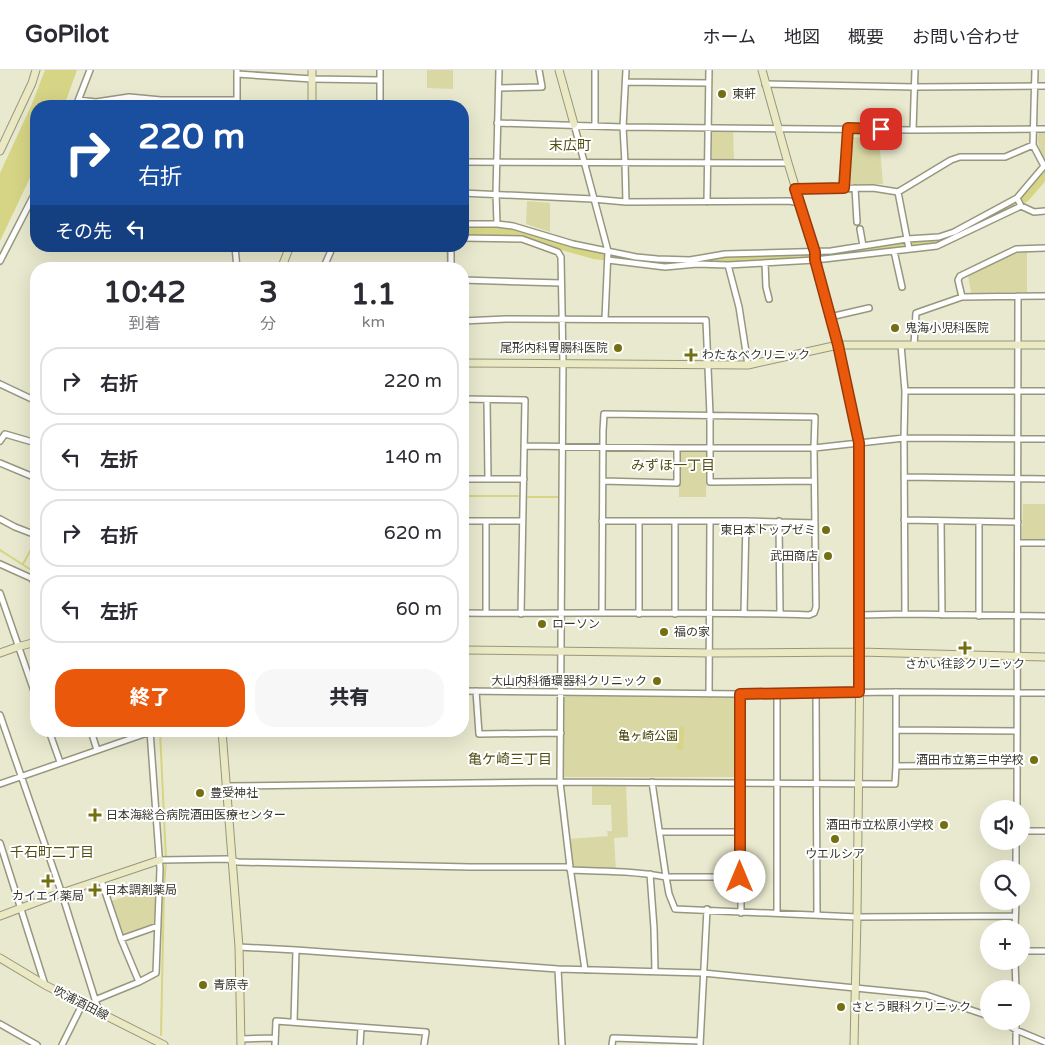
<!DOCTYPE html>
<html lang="ja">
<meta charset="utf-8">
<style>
:root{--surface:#fff;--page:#f7f7f7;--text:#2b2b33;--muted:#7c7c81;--line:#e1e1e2;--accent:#ea580c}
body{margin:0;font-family:"Varela Round","Noto Sans JP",sans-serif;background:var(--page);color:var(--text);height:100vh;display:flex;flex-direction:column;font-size:19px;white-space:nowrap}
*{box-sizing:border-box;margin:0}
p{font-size:16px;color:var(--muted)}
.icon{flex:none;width:28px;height:28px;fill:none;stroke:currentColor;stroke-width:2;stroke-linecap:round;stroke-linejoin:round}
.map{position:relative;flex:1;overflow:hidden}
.panel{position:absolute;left:30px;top:192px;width:439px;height:475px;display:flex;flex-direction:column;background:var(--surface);border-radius:20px;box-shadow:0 5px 20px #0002}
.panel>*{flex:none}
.top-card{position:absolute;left:30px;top:30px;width:439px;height:152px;border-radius:20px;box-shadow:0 5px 20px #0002;background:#1a4fa0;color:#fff;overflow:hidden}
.buttons{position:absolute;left:980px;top:730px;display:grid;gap:10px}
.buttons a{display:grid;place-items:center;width:50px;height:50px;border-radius:50%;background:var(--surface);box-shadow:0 5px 20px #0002;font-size:25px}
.pin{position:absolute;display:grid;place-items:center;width:42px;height:42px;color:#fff;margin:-21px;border-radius:10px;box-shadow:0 2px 8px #0006}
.me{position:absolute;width:55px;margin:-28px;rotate:0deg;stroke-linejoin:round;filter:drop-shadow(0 0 4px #0008)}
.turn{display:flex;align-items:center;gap:18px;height:105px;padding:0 25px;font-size:22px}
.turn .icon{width:65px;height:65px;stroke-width:2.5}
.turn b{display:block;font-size:35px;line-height:42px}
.then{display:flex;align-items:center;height:48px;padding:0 25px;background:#0003;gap:10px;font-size:19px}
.eta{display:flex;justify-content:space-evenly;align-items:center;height:85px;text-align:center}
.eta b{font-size:30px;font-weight:800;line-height:35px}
.action{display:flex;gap:10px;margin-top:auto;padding:10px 25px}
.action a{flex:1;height:58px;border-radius:20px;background:var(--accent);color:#fff;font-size:20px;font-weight:800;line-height:58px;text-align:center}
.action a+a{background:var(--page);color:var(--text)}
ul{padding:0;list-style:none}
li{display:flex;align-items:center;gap:15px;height:68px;margin:0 10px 8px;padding:0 15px;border:2px solid var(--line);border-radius:20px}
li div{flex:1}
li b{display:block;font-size:19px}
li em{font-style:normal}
header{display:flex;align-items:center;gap:30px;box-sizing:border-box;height:70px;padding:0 25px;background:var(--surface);border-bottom:1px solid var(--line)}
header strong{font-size:24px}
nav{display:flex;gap:28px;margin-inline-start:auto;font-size:18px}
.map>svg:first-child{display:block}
.green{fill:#d9d8a5}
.water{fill:#d6d485}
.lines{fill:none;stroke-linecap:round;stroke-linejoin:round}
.stream{stroke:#d6d485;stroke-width:2}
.river{stroke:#d6d485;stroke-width:10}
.street-casing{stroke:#97977f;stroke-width:8}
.secondary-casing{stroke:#97977f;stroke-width:9}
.street{stroke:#fff;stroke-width:5}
.secondary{stroke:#eae9c4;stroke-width:7}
.route-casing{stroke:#983908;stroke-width:12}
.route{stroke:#ea580c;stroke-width:9}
.poi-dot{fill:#747011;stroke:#fff;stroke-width:2}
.labels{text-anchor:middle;stroke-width:4;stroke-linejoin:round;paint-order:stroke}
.poi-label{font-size:12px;fill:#37372d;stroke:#fff;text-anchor:start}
.park-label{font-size:12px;fill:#434000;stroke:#fff}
.street-label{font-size:12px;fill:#37372d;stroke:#fff}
.neighbourhood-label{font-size:14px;fill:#524f12;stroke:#fff}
</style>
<header>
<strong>GoPilot</strong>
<nav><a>ホーム</a><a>地図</a><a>概要</a><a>お問い合わせ</a></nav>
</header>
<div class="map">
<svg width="1045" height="975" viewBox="0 0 1045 975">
<rect width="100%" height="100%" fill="#e9e9cf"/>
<path class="green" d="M427,0H453V19L427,18Z
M733,58L734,91H712L711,59Z
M1040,61H1045V90C1040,82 1035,70 1040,61Z
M849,67L879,68L883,114H848Z
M527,131L550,133V162L526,154Z
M1016,182H1027V222L971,223L968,205Z
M679,381H707L706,427H679Z
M1023,434H1045V470H1022Z
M563,623L734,624V707H562Z
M626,713L628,767L614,768L616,800L573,799L569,769L608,766L607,761H612L611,735H592V714Z
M157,816L156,854L123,865L111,831Z"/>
<path class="water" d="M45,0H77L64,36H36V95L0,171V103L31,36Z
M682,656L684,660L683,680L676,679L678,671V658Z"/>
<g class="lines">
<path class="stream" d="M447,176L448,199
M462,426H518
M528,427H558
M0,480L36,503
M23,494L36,470
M160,661L166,790L164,818L161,965"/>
<path class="river" d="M462,162L523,164L594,184L670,192L828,186L901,174L927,172L950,167L1025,127L1045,104"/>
<g class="street-casing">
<path id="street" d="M237,4L312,9L379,10
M626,12L708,13
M765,14L915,17L1045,16
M499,18L542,17L539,0
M79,30L96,32L129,27L161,30H237
M76,36L90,0
M129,36V27
M237,36V0
M380,36V0
M497,53L623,57L913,60L1045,59
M574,54L608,181L605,249
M595,55V0
M913,60L915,0
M462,92L788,93
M844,118L848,58
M855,118L857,152
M795,119L873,118L898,122L951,90L960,87H1005L1033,75
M898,122L909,179
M462,123L593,129L626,132L789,131L800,133
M1017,128L1021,136L1034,142L1045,141
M626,132L625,93L623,57L626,0
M707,132L709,0
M462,154H497L513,156L573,174L636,187L657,189L690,190L725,184L831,181L907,169L939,167L954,162L1017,128L1044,96L1033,75L1035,0
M497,154L496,123L499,0
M860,159L863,176
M462,168L522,169L558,182L561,187L563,292L560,712L570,797L585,900
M235,176L237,199
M894,181L902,217
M608,190L665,197L697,194L728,195L815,190L937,176L1021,136
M0,191L36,121
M765,193L766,217L769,229
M728,195L739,237L748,295
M323,199L333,176
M451,199V176
M462,210L561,213
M962,227L958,210L960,206L1016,179L1045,178
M830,247L869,238
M462,251L506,249L706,250L710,345V412L814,411
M901,275L905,321L904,368L905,544
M914,275L916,243L962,227L1045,226
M0,314L36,331
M905,321H1045
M462,329L525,330L521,544
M487,330L488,409
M0,371L5,364L36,373
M524,376L677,378H814L904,368L1045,369
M0,393L36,408
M904,407L1045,409
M462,409H524
M603,411L677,413V378
M0,449L15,457L36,465
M904,450L1018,452
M462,451H522
M486,451V543
M602,451H746L815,453
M675,451V544
M779,451L780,544
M941,451L942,545
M979,452V546
M1018,473H1045
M0,494L31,508L36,514
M0,523L36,627
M462,543C578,544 693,541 809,545L814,543L816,537L814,378L815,347L604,344L603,361L602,542
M639,544V451
M744,544L746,451
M860,545L905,544L1045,546
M462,621L740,624L896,622L1045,623
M476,621L479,664L561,663
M816,623L817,845
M709,624L710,451
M740,624L741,843
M0,645L62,824L99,942
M896,660V622
M49,661L60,692
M91,661L97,680
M896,696V660L1017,661
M652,712L666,807H740
M0,714L150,662
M226,716L560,712L895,714L896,696L1017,695
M1017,739L1018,226
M1021,761H1045
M660,762H740
M0,773L45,915
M160,790L227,789L238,792L470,797H570
M1016,799V771
M570,800C602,801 634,801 666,807L669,824L675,839L857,847L1015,846
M650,804L654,858L655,901
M101,810L121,869L139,912
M777,843V623
M1015,859L1016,831
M121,869L158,856
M239,877L296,880L558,899L703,903L926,925L989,946
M1021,881H1045
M1015,891L1016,919
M558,899L562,975
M95,930L139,912L156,903L160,799L150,661
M1002,951L1016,960L1045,972
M294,952L296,880
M0,954L37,975
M241,969L275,968
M62,975L83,933
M275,975L276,951L426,962L424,975
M360,975L361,958
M612,975L613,968L700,971
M700,975L707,839
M1016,975V951"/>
</g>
<g class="secondary-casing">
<path id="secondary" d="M559,0L574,54
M762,0L788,93L815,182V190L838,275L859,373L860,582L857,847L854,975
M312,36V0
M0,81L32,13L36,0
M281,199L290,176
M462,293L748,295L838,275H1045
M462,580L711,583L860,582L1045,587
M0,583L17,577L36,572
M222,661L239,877L241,975
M0,846L50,827L160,790
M0,888L45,915L164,975"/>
</g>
<use href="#street" class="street"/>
<use href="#secondary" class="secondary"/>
</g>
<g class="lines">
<g class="route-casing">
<path id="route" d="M740,807V624L859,622V373L838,275L815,190V182L795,119L844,118L848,58L881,59"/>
</g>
<use href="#route" class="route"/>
</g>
<g class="poi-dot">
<circle cx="722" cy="24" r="5"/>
<circle cx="895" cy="258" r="5"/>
<circle cx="618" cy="278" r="5"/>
<path d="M688.5 277.5h5v5h5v5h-5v5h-5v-5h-5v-5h5z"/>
<circle cx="826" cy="460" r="5"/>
<circle cx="828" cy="486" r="5"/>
<circle cx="542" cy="554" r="5"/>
<circle cx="664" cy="562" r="5"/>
<path d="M962.5 570.5h5v5h5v5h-5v5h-5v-5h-5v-5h5z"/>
<circle cx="657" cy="611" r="5"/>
<circle cx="1034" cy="690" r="5"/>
<circle cx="200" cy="723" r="5"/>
<path d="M92.5 737.5h5v5h5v5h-5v5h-5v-5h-5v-5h5z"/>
<circle cx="944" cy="755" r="5"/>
<circle cx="835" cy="769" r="5"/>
<path d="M45.5 803.5h5v5h5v5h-5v5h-5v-5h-5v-5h5z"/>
<path d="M92.5 812.5h5v5h5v5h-5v5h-5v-5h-5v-5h5z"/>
<circle cx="203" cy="915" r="5"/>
<circle cx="841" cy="937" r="5"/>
</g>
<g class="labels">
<g class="poi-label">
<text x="732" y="28">東軒</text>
<text x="905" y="262">鬼海小児科医院</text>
<text x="608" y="282" text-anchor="end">尾形内科胃腸科医院</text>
<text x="702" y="289">わたなべクリニック</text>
<text x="816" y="464" text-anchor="end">東日本トップゼミ</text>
<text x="818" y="490" text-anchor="end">武田商店</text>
<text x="552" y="558">ローソン</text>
<text x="674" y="566">福の家</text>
<text x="965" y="598" text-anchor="middle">さかい往診クリニック</text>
<text x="647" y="615" text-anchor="end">大山内科循環器科クリニック</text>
<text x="1024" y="694" text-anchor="end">酒田市立第三中学校</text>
<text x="210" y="727">豊受神社</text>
<text x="106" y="749">日本海総合病院酒田医療センター</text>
<text x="934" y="759" text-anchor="end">酒田市立松原小学校</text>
<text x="835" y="788" text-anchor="middle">ウエルシア</text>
<text x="105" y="824">日本調剤薬局</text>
<text x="48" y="830" text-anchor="middle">カイエイ薬局</text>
<text x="213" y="919">青原寺</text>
<text x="851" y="941">さとう眼科クリニック</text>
</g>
<g class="park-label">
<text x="648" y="670">亀ヶ崎公園</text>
</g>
<g class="street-label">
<text transform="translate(81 933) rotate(27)" y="4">吹浦酒田線</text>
</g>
<g class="neighbourhood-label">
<text x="570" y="80">末広町</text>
<text x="673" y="400">みずほ一丁目</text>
<text x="510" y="694">亀ケ崎三丁目</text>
<text x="52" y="787">千石町二丁目</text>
</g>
</g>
</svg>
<div class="buttons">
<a><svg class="icon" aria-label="sound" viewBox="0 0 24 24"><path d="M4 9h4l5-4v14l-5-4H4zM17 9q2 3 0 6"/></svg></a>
<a><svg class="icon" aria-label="search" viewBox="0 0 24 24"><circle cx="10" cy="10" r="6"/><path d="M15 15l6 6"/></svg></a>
<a>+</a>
<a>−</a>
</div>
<div class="pin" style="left:881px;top:59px;background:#d93025"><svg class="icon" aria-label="arrive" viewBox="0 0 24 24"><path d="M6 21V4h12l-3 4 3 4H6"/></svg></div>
<svg class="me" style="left:740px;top:807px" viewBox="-20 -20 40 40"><circle r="19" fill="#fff"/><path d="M0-13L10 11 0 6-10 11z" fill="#ea580c"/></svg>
<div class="top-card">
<div class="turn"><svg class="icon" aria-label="right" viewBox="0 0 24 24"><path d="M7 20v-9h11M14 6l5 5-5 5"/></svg><div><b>220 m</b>右折</div></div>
<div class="then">その先<svg class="icon" aria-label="left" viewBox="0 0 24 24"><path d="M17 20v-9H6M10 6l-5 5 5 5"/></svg></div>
</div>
<section class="panel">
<div class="eta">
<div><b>10:42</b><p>到着</p></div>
<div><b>3</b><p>分</p></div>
<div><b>1.1</b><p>km</p></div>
</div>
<ul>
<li><svg class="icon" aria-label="right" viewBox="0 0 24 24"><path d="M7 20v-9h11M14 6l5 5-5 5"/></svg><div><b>右折</b></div><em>220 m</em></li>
<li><svg class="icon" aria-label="left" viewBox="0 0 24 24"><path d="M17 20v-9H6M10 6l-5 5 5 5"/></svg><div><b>左折</b></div><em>140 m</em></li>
<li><svg class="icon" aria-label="right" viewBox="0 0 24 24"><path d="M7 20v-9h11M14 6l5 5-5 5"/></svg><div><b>右折</b></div><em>620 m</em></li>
<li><svg class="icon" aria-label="left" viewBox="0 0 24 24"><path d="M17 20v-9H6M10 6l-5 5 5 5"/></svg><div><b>左折</b></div><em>60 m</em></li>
</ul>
<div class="action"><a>終了</a><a>共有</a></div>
</section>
</div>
